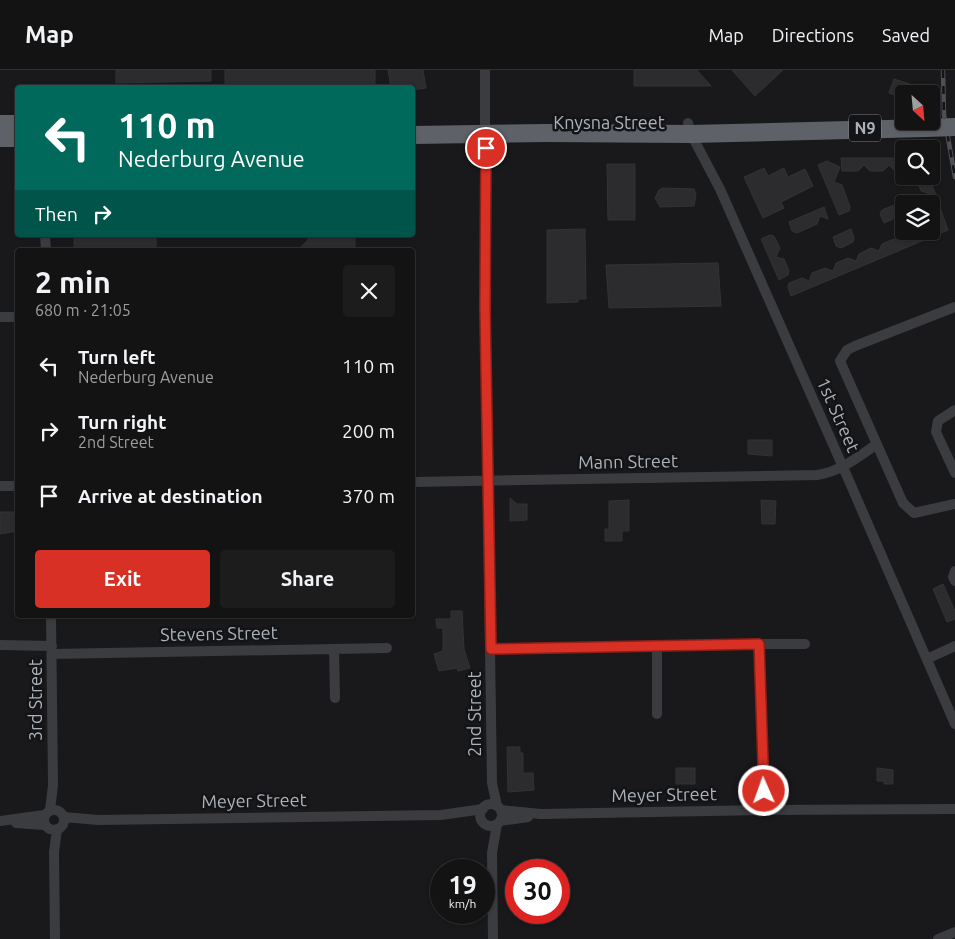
<!DOCTYPE html>
<meta charset="utf-8">
<style>
:root{--surface:#131314;--page:#1c1c1d;--text:#f1f3f6;--muted:#9d9ea0;--line:#323234;--accent:#d93025}
body{margin:0;font-family:Ubuntu,sans-serif;background:var(--page);color:var(--text);height:100vh;display:flex;flex-direction:column;font-size:19px;white-space:nowrap}
*{box-sizing:border-box;margin:0}
p{font-size:16px;color:var(--muted)}
.icon{flex:none;width:28px;height:28px;fill:none;stroke:currentColor;stroke-width:2;stroke-linecap:round;stroke-linejoin:round}
.map{position:relative;flex:1;overflow:hidden}
.panel{position:absolute;left:15px;top:178px;width:400px;height:370px;display:flex;flex-direction:column;background:var(--surface);border-radius:5px;box-shadow:0 1px 4px #0004,0 0 0 1px var(--line)}
.panel>*{flex:none}
.banner{position:absolute;left:15px;top:15px;width:400px;height:152px;border-radius:5px;box-shadow:0 1px 4px #0004,0 0 0 1px var(--line);background:#00695c;color:#fff;overflow:hidden}
.needle{width:32px;rotate:154deg}
.tools{position:absolute;left:895px;top:15px;display:grid;gap:10px}
.tools a{display:grid;place-items:center;width:45px;height:45px;border-radius:5px;background:var(--surface);box-shadow:0 1px 4px #0004,0 0 0 1px var(--line);font-size:25px}
.speed{position:absolute;left:430px;top:789px;display:flex;gap:10px;font-size:25px;font-weight:700;text-align:center}
.speed>*{display:grid;place-content:center;width:65px;height:65px;border-radius:50%;background:var(--surface);box-shadow:0 1px 4px #0004,0 0 0 1px var(--line);line-height:1}
.speed small{font-size:12px;font-weight:400}
.speed .limit{border:8px solid #d22;background:#fff;color:#111}
.pin{position:absolute;display:grid;place-items:center;width:42px;height:42px;color:#fff;margin:-21px;border:2px solid #fff;border-radius:50%;box-shadow:0 1px 5px #0007}
.me{position:absolute;width:55px;margin:-28px;rotate:358deg;stroke-linejoin:round;filter:drop-shadow(0 0 4px #0008)}
.turn{display:flex;align-items:center;gap:18px;height:105px;padding:0 20px;font-size:22px}
.turn .icon{width:65px;height:65px;stroke-width:2.5}
.turn b{display:block;font-size:35px;line-height:42px}
.then{display:flex;align-items:center;height:48px;padding:0 20px;background:#0003;gap:10px;font-size:19px}
.round{display:grid;place-items:center;flex:none;width:52px;height:52px;border-radius:5px;background:var(--page)}
.overview{display:flex;align-items:center;justify-content:space-between;height:85px;padding:0 20px}
h1{font-size:30px;font-weight:600;line-height:38px}
.cta{display:flex;gap:10px;margin-top:auto;padding:10px 20px}
.cta a{flex:1;height:58px;border-radius:5px;background:var(--accent);color:#fff;font-size:20px;font-weight:600;line-height:58px;text-align:center}
.cta a+a{background:var(--page);color:var(--text)}
ul{padding:0;list-style:none}
li{display:flex;align-items:center;gap:15px;height:65px;padding:0 20px}
li div{flex:1}
li b{display:block;font-size:19px}
li em{font-style:normal}
header{display:flex;align-items:center;gap:30px;box-sizing:border-box;height:70px;padding:0 25px;background:var(--surface);border-bottom:1px solid var(--line)}
header strong{font-size:24px}
nav{display:flex;gap:28px;margin-inline-start:auto;font-size:18px}
.map>svg:first-child{display:block}
.building{fill:#2c2c2f;stroke:#333337}
.lines{fill:none;stroke-linecap:round;stroke-linejoin:round}
.minor{stroke:#3a3c40;stroke-width:10}
.trunk{stroke:#5e6268;stroke-width:18}
.rail-casing{stroke:#4d5055;stroke-width:4.5}
.rail{stroke:#141416;stroke-width:2.5;stroke-dasharray:8;stroke-linecap:butt}
.trunk-bridge{stroke:#5e6268;stroke-width:18}
.route-casing{stroke:#8d1f18;stroke-width:12}
.route{stroke:#d93025;stroke-width:9}
.labels{text-anchor:middle;stroke-width:5;stroke-linejoin:round;paint-order:stroke}
.shield{fill:#141416;stroke:#7e8389;stroke-width:1}
.shield-label{font-size:16px;font-weight:bold;fill:#acb2ba}
.street-label{font-size:18px;fill:#acb2ba;stroke:#141416}
</style>
<header>
<strong>Map</strong>
<nav><a>Map</a><a>Directions</a><a>Saved</a></nav>
</header>
<div class="map">
<svg width="955" height="869" viewBox="0 0 955 869">
<rect width="100%" height="100%" fill="#19191b"/>
<path class="building" d="M116,0H211V11L116,13Z
M225,0H375V18H225Z
M388,0H423L426,18L412,20V18H391Z
M634,0H697L711,16H634Z
M732,0H783L755,26Z
M894,9L910,14L904,28L889,23Z
M841,88H904V101H895L889,95L883,101H870L864,95L858,101H842Z
M827,91L840,97L834,112L842,115L850,137L849,141L839,145L818,95Z
M607,94H635V150H608Z
M764,98L768,106L784,98L788,107L805,99L813,116L781,132L784,138L763,148L744,107Z
M915,106H929L948,160L791,226L788,217L789,213L802,208L809,211L812,203L825,198L833,201L836,193L848,188L856,191L859,184L871,178L879,181L882,174L894,169L902,172L905,164L912,161H931V134H924L928,123L921,121Z
M663,118L694,119L696,124L694,136L660,137L655,128L659,120Z
M894,135L898,136L902,145L884,153L880,144L882,140Z
M824,137L828,149L820,146L817,154L797,163L792,161L789,152Z
M585,159L586,229H578V232L547,233V160Z
M851,159L854,168L853,172L841,178L836,176L833,167Z
M74,165H156V180H74Z
M308,165H355V180H298L308,170Z
M770,165L774,166L780,178L776,187L784,189L789,201L788,205L779,210L761,169Z
M718,193L721,236L609,238L606,195Z
M748,370H772V386L748,384Z
M510,428L517,434H527V450L510,451Z
M629,430V461H622V471H605V459H609V431Z
M761,430L776,431L775,454H762Z
M0,442H18V461L0,464Z
M943,514L955,541V549L947,552L933,519Z
M451,541H462L464,579L470,598L458,601L457,598L439,601L434,584L443,581V558H437L436,549H451Z
M507,677H520V683H523V703H533L534,720L508,722Z
M676,698H695V714H676Z
M877,698L893,700V714H884V711H877Z"/>
<g class="lines">
<path class="minor" d="M485,0V237L492,713L497,736
M688,53L691,64L720,119L843,397L955,654
M45,165L46,180
M955,237L855,276L847,280L840,291L903,433L914,443L955,434
M0,247H18
M955,340L938,351L936,362L955,403
M412,412L817,405C840,402 858,387 877,374
M0,416H18
M955,501L953,507L955,511
M759,574H805
M0,575L52,576
M334,579L335,628
M491,579L759,574L764,740
M52,584L387,578
M927,589L955,576
M657,644V576
M480 745a11 11 0 1 1 22 0a11 11 0 1 1-22 0Z
M44 750a10 10 0 1 1 20 0a10 10 0 1 1-20 0Z
M50,740L53,715L51,545
M501,740L541,744L764,740L955,739
M64,747L98,750L441,745L483,739
M0,751L44,745
M500,751L528,747
M16,753L44,755
M55,869L54,782L57,759
M493,869L492,783L497,754
M938,869L955,862"/>
<path class="trunk" d="M0,54H18
M412,65L546,63L691,64L925,58
M0,68H18"/>
<g class="rail-casing">
<path id="rail" d="M943,0L944,45L955,107"/>
</g>
<use href="#rail" class="rail"/>
<path class="trunk-bridge" d="M925,58L955,57"/>
</g>
<g class="lines">
<g class="route-casing">
<path id="route" d="M486,78L485,237L491,579L759,574L764,721"/>
</g>
<use href="#route" class="route"/>
</g>
<g class="labels">
<rect class="shield" x="849" y="44.5" width="32" height="27" rx="4"/>
<g class="shield-label">
<text x="865" y="64">N9</text>
</g>
<g class="street-label">
<text x="609" y="59">Knysna Street</text>
<text transform="translate(838 345) rotate(66)" y="6">1st Street</text>
<text transform="translate(628 392) rotate(-1)" y="6">Mann Street</text>
<text transform="translate(219 564) rotate(-1)" y="6">Stevens Street</text>
<text transform="translate(36 630) rotate(-90)" y="6">3rd Street</text>
<text transform="translate(475 644) rotate(-90)" y="6">2nd Street</text>
<text transform="translate(664 725) rotate(-1)" y="6">Meyer Street</text>
<text transform="translate(254 731) rotate(-1)" y="6">Meyer Street</text>
</g>
</g>
</svg>
<div class="tools">
<a><svg class="needle" viewBox="-14 -14 28 28"><path d="M0-13l5 13h-10z" fill="#e53935"/><path d="M0 13l5-13h-10z" fill="#9d9ea0"/></svg></a>
<a><svg class="icon" aria-label="search" viewBox="0 0 24 24"><circle cx="10" cy="10" r="6"/><path d="M15 15l6 6"/></svg></a>
<a><svg class="icon" aria-label="layers" viewBox="0 0 24 24"><path d="M12 4l9 5-9 5-9-5zM3 14l9 5 9-5"/></svg></a>
</div>
<div class="speed"><div>19<small>km/h</small></div><div class="limit">30</div></div>
<div class="pin" style="left:486px;top:78px;background:#d93025"><svg class="icon" aria-label="arrive" viewBox="0 0 24 24"><path d="M6 21V4h12l-3 4 3 4H6"/></svg></div>
<svg class="me" style="left:764px;top:721px" viewBox="-20 -20 40 40"><circle r="17" fill="#d93025" stroke="#fff" stroke-width="3"/><path d="M0-11L8 9 0 5-8 9z" fill="#fff"/></svg>
<div class="banner">
<div class="turn"><svg class="icon" aria-label="left" viewBox="0 0 24 24"><path d="M17 20v-9H6M10 6l-5 5 5 5"/></svg><div><b>110 m</b>Nederburg Avenue</div></div>
<div class="then">Then<svg class="icon" aria-label="right" viewBox="0 0 24 24"><path d="M7 20v-9h11M14 6l5 5-5 5"/></svg></div>
</div>
<section class="panel">
<div class="overview"><div><h1>2 min</h1><p>680 m · 21:05</p></div><a class="round"><svg class="icon" aria-label="close" viewBox="0 0 24 24"><path d="M6 6l12 12M18 6L6 18"/></svg></a></div>
<ul>
<li><svg class="icon" aria-label="left" viewBox="0 0 24 24"><path d="M17 20v-9H6M10 6l-5 5 5 5"/></svg><div><b>Turn left</b><p>Nederburg Avenue</p></div><em>110 m</em></li>
<li><svg class="icon" aria-label="right" viewBox="0 0 24 24"><path d="M7 20v-9h11M14 6l5 5-5 5"/></svg><div><b>Turn right</b><p>2nd Street</p></div><em>200 m</em></li>
<li><svg class="icon" aria-label="arrive" viewBox="0 0 24 24"><path d="M6 21V4h12l-3 4 3 4H6"/></svg><div><b>Arrive at destination</b></div><em>370 m</em></li>
</ul>
<div class="cta"><a>Exit</a><a>Share</a></div>
</section>
</div>
